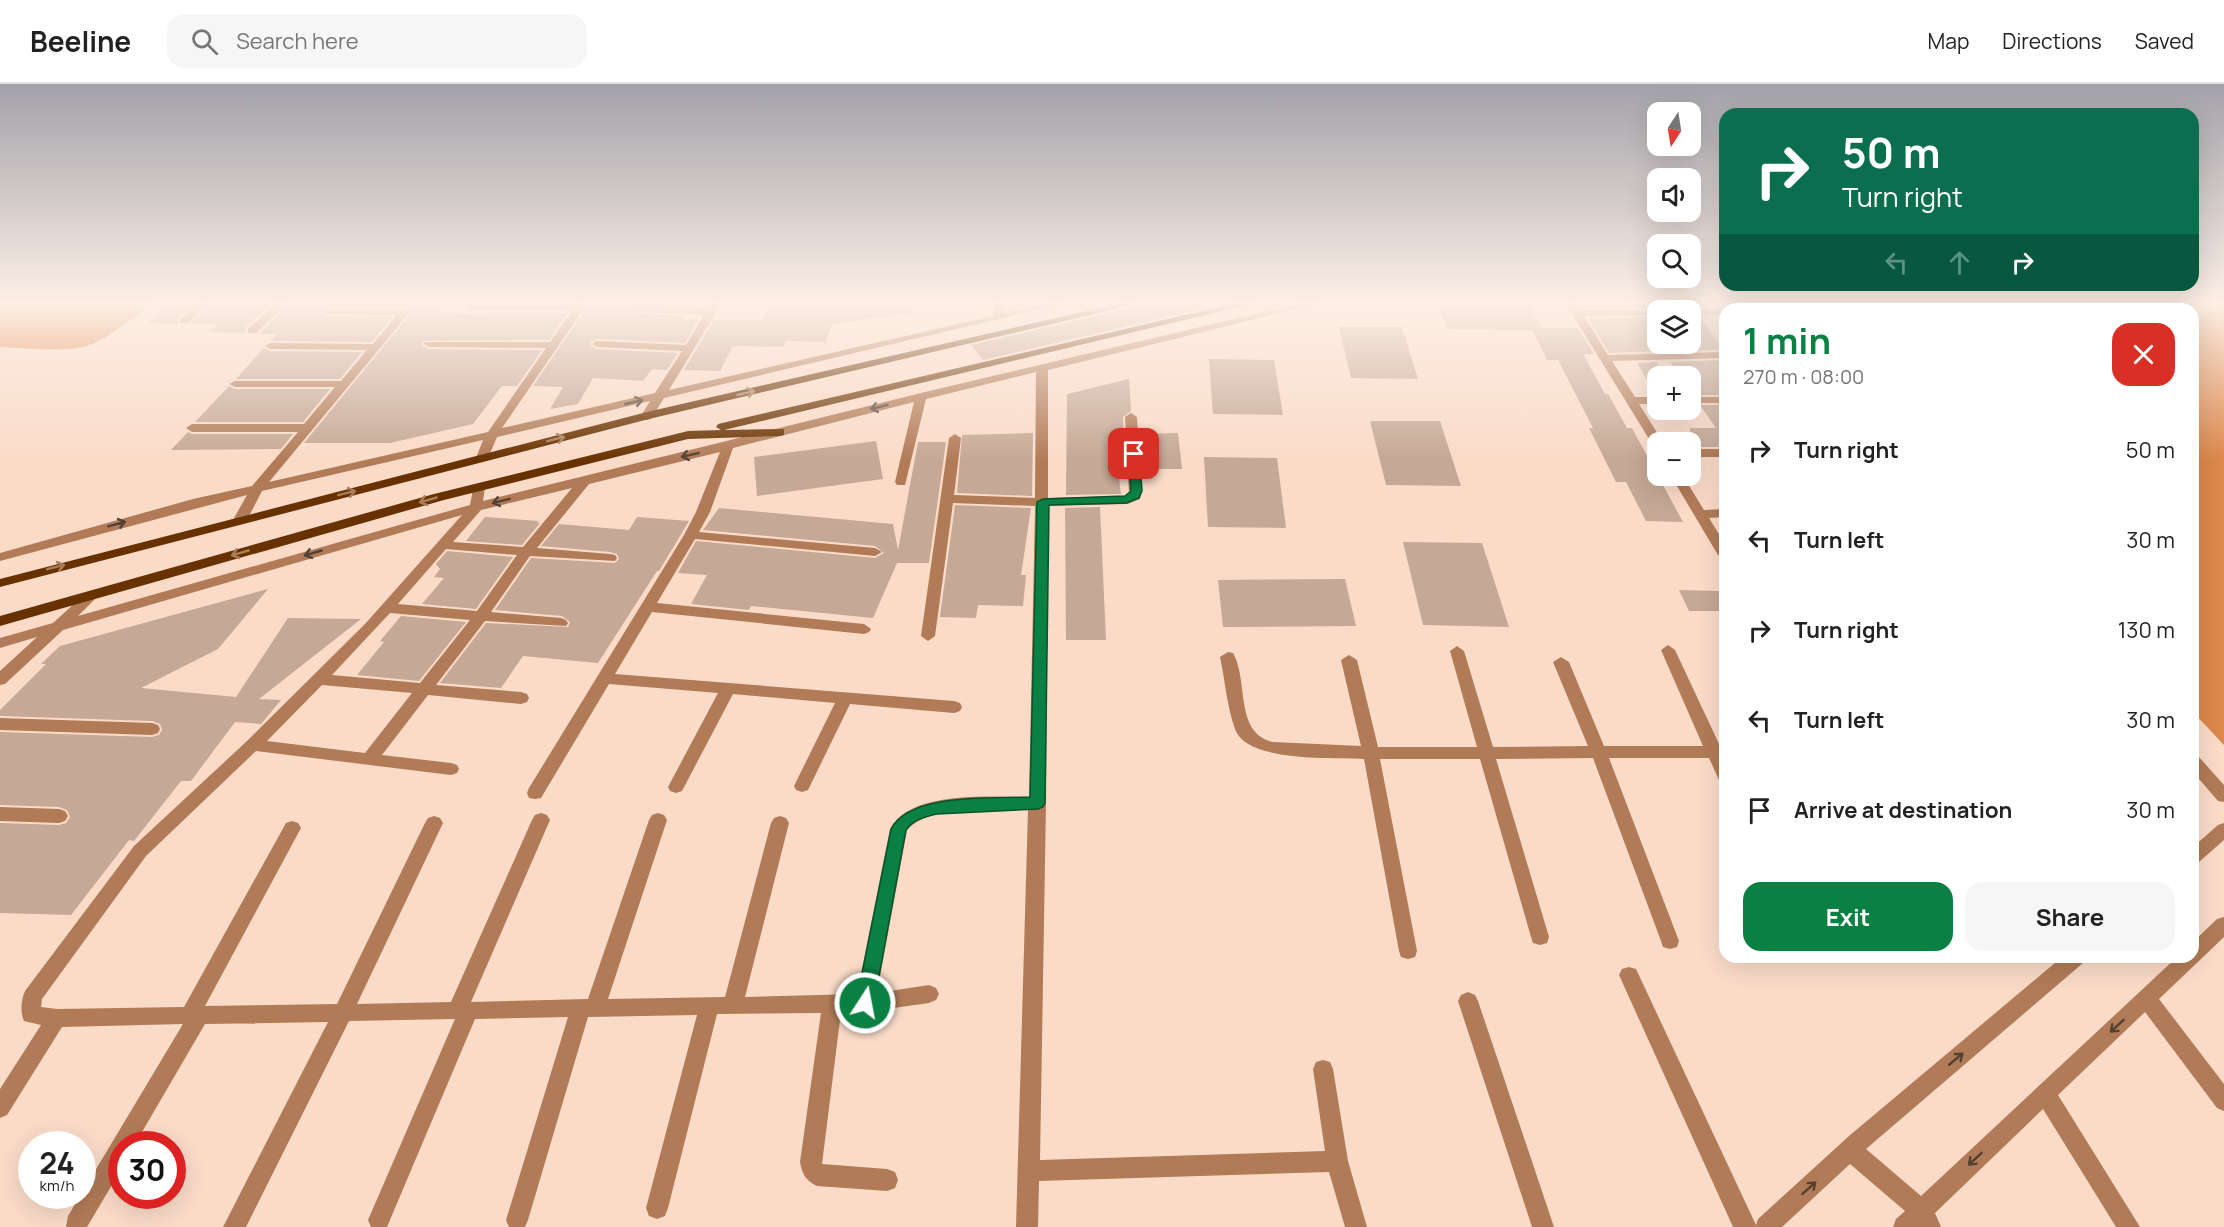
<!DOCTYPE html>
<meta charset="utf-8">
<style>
:root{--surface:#fff;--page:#f6f6f6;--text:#222;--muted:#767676;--line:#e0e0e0;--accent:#0b8043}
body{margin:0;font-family:Manrope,sans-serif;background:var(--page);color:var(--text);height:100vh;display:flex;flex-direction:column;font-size:22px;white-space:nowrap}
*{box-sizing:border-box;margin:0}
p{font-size:20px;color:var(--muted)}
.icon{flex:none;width:33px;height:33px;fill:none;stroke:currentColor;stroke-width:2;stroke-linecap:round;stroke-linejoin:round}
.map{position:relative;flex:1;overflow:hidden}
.panel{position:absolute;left:1719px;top:219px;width:480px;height:660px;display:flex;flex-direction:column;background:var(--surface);border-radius:18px;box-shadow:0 6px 24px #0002}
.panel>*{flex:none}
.hud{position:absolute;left:1719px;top:24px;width:480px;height:183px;border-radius:18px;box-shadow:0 6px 24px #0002;background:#0b6e4f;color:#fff;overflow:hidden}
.needle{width:39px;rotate:192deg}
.buttons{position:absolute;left:1647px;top:18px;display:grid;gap:12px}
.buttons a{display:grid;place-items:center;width:54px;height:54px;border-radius:12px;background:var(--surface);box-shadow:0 6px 24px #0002;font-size:30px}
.speed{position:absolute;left:18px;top:1047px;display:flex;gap:12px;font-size:30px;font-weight:700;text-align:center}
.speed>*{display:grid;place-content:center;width:78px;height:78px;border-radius:50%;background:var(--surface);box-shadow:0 6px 24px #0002;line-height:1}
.speed small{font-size:15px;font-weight:400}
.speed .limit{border:9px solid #d22;background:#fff;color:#111}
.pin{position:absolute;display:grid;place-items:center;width:51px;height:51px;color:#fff;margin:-26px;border-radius:12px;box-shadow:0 3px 9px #0006}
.me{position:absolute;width:66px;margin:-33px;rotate:11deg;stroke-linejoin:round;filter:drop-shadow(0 0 4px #0008)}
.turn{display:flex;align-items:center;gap:21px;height:126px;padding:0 24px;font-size:27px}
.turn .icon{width:78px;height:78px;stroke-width:2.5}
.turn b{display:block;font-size:42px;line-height:51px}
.lanes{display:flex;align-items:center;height:57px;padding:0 24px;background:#0003;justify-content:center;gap:30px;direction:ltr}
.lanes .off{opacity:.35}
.round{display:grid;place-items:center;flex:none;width:63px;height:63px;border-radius:18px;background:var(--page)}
.summary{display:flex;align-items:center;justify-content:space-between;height:102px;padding:0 24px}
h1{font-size:36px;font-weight:700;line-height:45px;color:var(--accent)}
.cta{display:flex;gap:12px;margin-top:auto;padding:12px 24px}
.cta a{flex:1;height:69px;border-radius:18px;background:var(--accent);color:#fff;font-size:24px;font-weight:700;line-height:69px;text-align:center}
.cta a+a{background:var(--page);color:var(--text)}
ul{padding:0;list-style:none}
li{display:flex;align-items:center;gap:18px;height:90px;padding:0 24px}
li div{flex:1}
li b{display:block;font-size:22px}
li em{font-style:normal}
header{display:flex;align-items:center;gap:36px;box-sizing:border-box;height:84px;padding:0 30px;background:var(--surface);border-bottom:2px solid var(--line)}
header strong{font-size:28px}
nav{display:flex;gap:33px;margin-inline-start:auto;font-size:21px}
.search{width:420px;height:54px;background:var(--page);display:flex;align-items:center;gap:15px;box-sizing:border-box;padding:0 21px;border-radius:18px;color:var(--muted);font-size:22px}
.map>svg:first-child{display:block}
.forest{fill:#dc874b}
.building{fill:#c5a895}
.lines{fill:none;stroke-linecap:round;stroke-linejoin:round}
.minor{fill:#b17b57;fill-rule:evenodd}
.major{fill:#683100;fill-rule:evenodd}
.oneway{stroke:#aa7e5a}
.oneway2{stroke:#544033}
.route{fill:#0b8043;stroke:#07532c;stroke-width:1.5}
</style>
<header>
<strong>Beeline</strong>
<div class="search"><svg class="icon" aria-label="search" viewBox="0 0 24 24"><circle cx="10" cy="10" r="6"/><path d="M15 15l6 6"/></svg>Search here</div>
<nav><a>Map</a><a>Directions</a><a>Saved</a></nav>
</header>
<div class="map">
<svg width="2224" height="1143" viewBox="0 0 2224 1143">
<rect width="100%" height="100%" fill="#fadbc8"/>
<path class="forest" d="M0,217H154C141,229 100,260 84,263C57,268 27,264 0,263Z
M1814,217H2224V661L2193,628V225H1821Z"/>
<path class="building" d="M176,217H197L179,233L178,240L148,239Z
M215,217H275L246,243V249L208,248L218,240H190Z
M291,217H416L410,223L443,224L438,229L489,231L492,228L568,229L549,256L423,257L422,261L429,265L542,266L517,302H502L473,340L390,359H304L412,228L405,223H321V230L326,232L392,233L372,258L271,257L278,250H259Z
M591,217H696L692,222L628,220L621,226L624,229L685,232L683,235H699L685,259L597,255L591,258V262L597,265L678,269L667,286L652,285L643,297L593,294L578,320L550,325L563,303L533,302Z
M772,217H910L911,229L832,240L825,258L786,257L783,263L733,262L720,287L684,286L714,236H762Z
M1161,217H1234L983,276L971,261Z
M1436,217H1527L1542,244H1578L1594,270H1583L1605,310H1608L1627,344H1632L1683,438L1646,437L1626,398H1616L1589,344H1593L1558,276H1547L1532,246L1447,245Z
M1577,217H1689L1693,223L1685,224L1684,226H1660L1658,224H1581Z
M1658,233V267L1609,269L1588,234Z
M1690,233H1700L1724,266L1663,267L1658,260H1690Z
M1339,243H1402L1418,295L1351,294Z
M264,264L270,267L362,268L340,295H236Z
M1209,275L1274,276L1283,331L1213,330Z
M1725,276V311H1693L1690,307V292H1681L1670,278Z
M1658,278V311H1656L1637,279Z
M1129,295L1131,327L1123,333L1125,386H1118L1121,410L1066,411L1067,310Z
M229,302L235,305H330L303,338H195Z
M1700,321H1725V363H1690V344H1716Z
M1370,337H1440L1461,402L1386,401Z
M188,348L192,350H293L281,365L171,366Z
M1033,349L1032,412L957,409L962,351Z
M1178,349L1182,385H1143L1140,350Z
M876,357L883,395L757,412L754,373Z
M918,358H946L929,479H897L873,534L751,522L749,526L691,520L707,491L678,489L696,457L875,474L884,469L875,462L703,446L719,424L893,440L898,466Z
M1204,373L1277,374L1286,444L1208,443Z
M955,421L1031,424L1021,491H1026L1023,522L978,521L976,534L940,533Z
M1100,423L1106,556H1066L1065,424Z
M485,433L539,437L537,439H540L522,461L466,457Z
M637,433L689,437L659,487H657L598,579L523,572L501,604L440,599L486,539L568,543L570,538L562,532L495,526L531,474L615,479L619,475L617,470L610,468L541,462L559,440L629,446Z
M1403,458L1482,459L1509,543L1423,541Z
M447,467L513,473L476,525L422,520L444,494L434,493L440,485L436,480Z
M1345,495L1356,542L1223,543L1218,496Z
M268,505L218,565L141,604L236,613L288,534L361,535L259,615L281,616L261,640L235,638L191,697H181L134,757L129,756L71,831L0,829V739L59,741L66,739L70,733L67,726L59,723L0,721V648L152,653L159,651L162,646L160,640L152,637L0,632V626L46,580H41L60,562Z
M1679,506L1719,507L1725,517V527H1689Z
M401,532L466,538L419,597L357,591L384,558L380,557Z"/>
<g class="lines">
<path class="minor" d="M201,217H213L188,239H180V235Z
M278,217H289L256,249H248V245Z
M579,217H589L502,344L655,309L682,267L597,263L592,260L597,257L686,261L704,231L624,227L623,225L628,222L708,225L713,217H723L669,306L993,232L994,217H1004V229L1056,217H1075L664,314L651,335L647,336L641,332L650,317L497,353L488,374L482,378L476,374L483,356L262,407L247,436L240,440L233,436L247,411L0,477V469L193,415L252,402L298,348H192L186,344L192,340H304L335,303H235L229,300L235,297H341L367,266L270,265L265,262L270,259L373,260L397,231L327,230L323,229V225H405L410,228L269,398L488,348L546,264L429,263L424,260L425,258H550L572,227L471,226L466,223L471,220L576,221Z
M1310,217H1329L1048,286V414L1125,412L1129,410L1125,333L1131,329L1137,333L1142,407L1140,415L1127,420L1048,422L1046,719L1040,1076L1325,1067L1313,985L1316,978L1323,976L1330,978L1333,985L1348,1077L1367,1143H1345L1329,1088L1039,1097L1038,1143H1016L1028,726C997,726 928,720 907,746L877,909L929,901L936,904L939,910L936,916L929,919L865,928H841L822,1080L887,1085L895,1088L898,1096L895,1104L887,1107L817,1102C806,1097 802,1090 800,1078L821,929L717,930L668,1124L665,1132L657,1135L649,1132L646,1124L697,931L588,933L528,1136L525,1143H509L506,1136L568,933L475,935L387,1143H371L368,1136L455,935L349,937L246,1143H223L328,938L205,940L135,1060H122V1084L87,1143H66L68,1132L183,940L62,943L7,1031L0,1034V1005L41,941L24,937C20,928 21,916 25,907L134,762L247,657L365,540L462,431L63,546L5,600L0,601V587L37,553L0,564V554L53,539L87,508H97L99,511L78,532L470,421L474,400H484L485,403L483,417L921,309ZM1036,288L1035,414L954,411L961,354L955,350L949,354L921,552L928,557L935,552L953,419L1035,422L1029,713C990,713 911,706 890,745L857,910L745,913L789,739L786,734L780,732L774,734L771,739L725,913L608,915L667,736L664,731L658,729L652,731L649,736L588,915L471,918L550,736L547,731L541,729L535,731L532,736L451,918L357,920L443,739L440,734L434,732L428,734L425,739L337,920L205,922L301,744L298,739L292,737L286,739L184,923L57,925L41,923L42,915L146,772L256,667L451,691L457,689L459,685L457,681L451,679L382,671L428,611L521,620L527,618L529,614L527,610L521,608L436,601L485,537L566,542L568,539L566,536L561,534L491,528L530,472L615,477L617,474L615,471L610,470L537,464L589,400L720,368L696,428L684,451L529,704L527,709L529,714L535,715L541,714L609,600L718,609L668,703L670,707L676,709L682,707L733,610L835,619L794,702L796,706L802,708L808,706L810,702L850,620L954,629L960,627L962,623L960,619L954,617L615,590L652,528L864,550L869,548L871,545L864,540L657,519L695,455L875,472L882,468L875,464L699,448L710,428L733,364L914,318L895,398L897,401H905L926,315ZM572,404L523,463L453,458L481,426ZM446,465L517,471L477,527L398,520ZM390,529L470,536L420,599L332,591ZM322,601L412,609L365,669L267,657Z
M1564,217H1574L1580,226H1662H1658V231L1584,232L1608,271L1725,268V274L1612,277L1635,313H1658V320H1639L1663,358H1658V364L1654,363Z
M1777,217H1788L1794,225H1783Z
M1690,225H1718L1723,228L1718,231H1690V226H1686Z
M1690,313H1725V319H1690Z
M1690,365H1725V373H1690Z
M1671,392H1683L1704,426L1725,425V433L1709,434L1725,460V475L1718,471Z
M1668,561L1675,566L1720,662H1725V698L1719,696L1709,674H1609L1679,857L1677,863L1670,865L1663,863L1661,857L1593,674L1496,675L1549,853L1547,859L1540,861L1533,859L1531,853L1480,675H1380L1417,867L1415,873L1408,875L1401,873L1399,867L1364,675C1334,673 1247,679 1235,645C1227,623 1225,596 1220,573L1228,568L1233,569C1249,597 1234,649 1273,658L1361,662L1341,576L1349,571L1357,576L1378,663H1477L1450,567L1457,562L1464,567L1493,663L1588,662L1553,578L1561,573L1569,578L1604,662H1703L1661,566Z
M0,634L152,639L158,641L160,645L158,649L152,651L0,646Z
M2193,671L2199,673L2224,701V718L2218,717L2193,688Z
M0,723L59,725L65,727L68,732L65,737L59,739L0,737Z
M2224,739V756L2199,778L2193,780V763L2218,741Z
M2224,833V853L2159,915L2224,1000V1027L2217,1024L2145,928L2058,1011L2140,1143H2116L2043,1025L1935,1129L1941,1143H1893L1896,1135L1905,1127L1850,1080L1782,1143H1733L1619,891L1622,885L1629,883L1636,885L1756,1141L1758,1135L1849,1052L2062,873H2085L2083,879L1866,1065L1921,1112L2177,873H2193V858L2217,835Z
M1468,908L1475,911L1478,917L1554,1143H1532L1458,917L1461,911Z"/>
<path class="major" d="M1130,217H1149L649,335L0,503V495L647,328Z
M1245,217H1264L724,346L784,345V351L780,352L688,355L444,416L0,542V532L434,410L688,347L721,346L716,343L718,340Z"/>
</g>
<defs><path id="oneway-shaft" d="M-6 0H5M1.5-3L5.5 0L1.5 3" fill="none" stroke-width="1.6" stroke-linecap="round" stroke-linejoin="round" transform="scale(1.5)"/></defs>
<g class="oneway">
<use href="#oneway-shaft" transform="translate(746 309) rotate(-13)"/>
<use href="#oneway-shaft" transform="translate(556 355) rotate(-14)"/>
<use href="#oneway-shaft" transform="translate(347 409) rotate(-14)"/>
<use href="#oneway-shaft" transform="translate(428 416) rotate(164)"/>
<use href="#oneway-shaft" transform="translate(240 469) rotate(164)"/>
<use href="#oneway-shaft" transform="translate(56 483) rotate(-14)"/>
</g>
<g class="oneway2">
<use href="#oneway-shaft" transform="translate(634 318) rotate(-13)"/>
<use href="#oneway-shaft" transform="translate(879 323) rotate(166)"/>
<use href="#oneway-shaft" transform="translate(690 371) rotate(167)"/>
<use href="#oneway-shaft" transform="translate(501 417) rotate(166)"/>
<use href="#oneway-shaft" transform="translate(117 440) rotate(-15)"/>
<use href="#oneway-shaft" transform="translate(313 469) rotate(164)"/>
<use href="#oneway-shaft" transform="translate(2117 942) rotate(137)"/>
<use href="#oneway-shaft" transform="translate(1956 975) rotate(-40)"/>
<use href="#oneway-shaft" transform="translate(1975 1075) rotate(137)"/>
<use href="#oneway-shaft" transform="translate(1809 1104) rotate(-42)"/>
</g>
<linearGradient id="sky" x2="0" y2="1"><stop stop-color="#a3a2a9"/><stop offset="0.58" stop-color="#fdefe6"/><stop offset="1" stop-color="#fdefe6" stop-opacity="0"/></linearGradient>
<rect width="2224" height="377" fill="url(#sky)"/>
<path class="route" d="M1134,367L1139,370L1142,407L1139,414L1127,419L1049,421L1045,719L1043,723L1038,725L937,730C925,733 914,735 906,746L874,919L871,924L865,927L859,924L856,919L891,745C910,708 993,715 1030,713L1037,418L1043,415L1125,412L1131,407L1128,370Z"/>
</svg>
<div class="buttons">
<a><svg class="needle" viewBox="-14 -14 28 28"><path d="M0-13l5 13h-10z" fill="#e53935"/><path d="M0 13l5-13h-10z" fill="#767676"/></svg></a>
<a><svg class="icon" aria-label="sound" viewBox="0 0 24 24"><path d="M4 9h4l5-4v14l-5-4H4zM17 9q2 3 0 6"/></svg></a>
<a><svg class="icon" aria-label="search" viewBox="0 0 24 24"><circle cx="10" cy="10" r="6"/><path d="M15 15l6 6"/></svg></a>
<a><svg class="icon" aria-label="layers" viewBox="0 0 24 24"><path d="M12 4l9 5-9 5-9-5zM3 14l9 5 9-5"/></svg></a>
<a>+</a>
<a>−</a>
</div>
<div class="speed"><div>24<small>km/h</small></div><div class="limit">30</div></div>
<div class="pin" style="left:1134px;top:370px;background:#d93025"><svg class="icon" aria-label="arrive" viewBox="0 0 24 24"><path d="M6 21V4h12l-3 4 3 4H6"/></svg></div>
<svg class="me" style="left:865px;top:919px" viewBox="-20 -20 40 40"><circle r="17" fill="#0b8043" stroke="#fff" stroke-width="3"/><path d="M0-11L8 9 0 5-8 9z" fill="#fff"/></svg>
<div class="hud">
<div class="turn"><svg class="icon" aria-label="right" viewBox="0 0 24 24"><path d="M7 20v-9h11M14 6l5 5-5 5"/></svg><div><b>50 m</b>Turn right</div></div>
<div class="lanes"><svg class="icon off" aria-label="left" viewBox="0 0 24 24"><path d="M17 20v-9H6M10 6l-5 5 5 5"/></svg><svg class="icon off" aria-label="ahead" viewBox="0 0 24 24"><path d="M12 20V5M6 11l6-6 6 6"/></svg><svg class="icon" aria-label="right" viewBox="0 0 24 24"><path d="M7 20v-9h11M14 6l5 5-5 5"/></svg></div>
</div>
<section class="panel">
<div class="summary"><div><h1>1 min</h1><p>270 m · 08:00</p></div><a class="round" style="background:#d93025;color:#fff"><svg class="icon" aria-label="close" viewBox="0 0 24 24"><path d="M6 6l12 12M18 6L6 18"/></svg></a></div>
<ul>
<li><svg class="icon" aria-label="right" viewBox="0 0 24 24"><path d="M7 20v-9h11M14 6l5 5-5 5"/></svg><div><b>Turn right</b></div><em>50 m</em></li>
<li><svg class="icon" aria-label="left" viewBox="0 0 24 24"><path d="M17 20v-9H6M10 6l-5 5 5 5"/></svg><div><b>Turn left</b></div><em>30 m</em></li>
<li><svg class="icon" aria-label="right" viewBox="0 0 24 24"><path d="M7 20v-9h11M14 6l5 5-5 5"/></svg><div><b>Turn right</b></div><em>130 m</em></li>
<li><svg class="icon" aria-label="left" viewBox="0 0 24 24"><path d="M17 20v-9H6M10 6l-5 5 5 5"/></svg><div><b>Turn left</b></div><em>30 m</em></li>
<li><svg class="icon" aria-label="arrive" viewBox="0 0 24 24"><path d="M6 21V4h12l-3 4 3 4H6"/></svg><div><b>Arrive at destination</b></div><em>30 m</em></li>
</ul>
<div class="cta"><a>Exit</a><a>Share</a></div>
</section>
</div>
